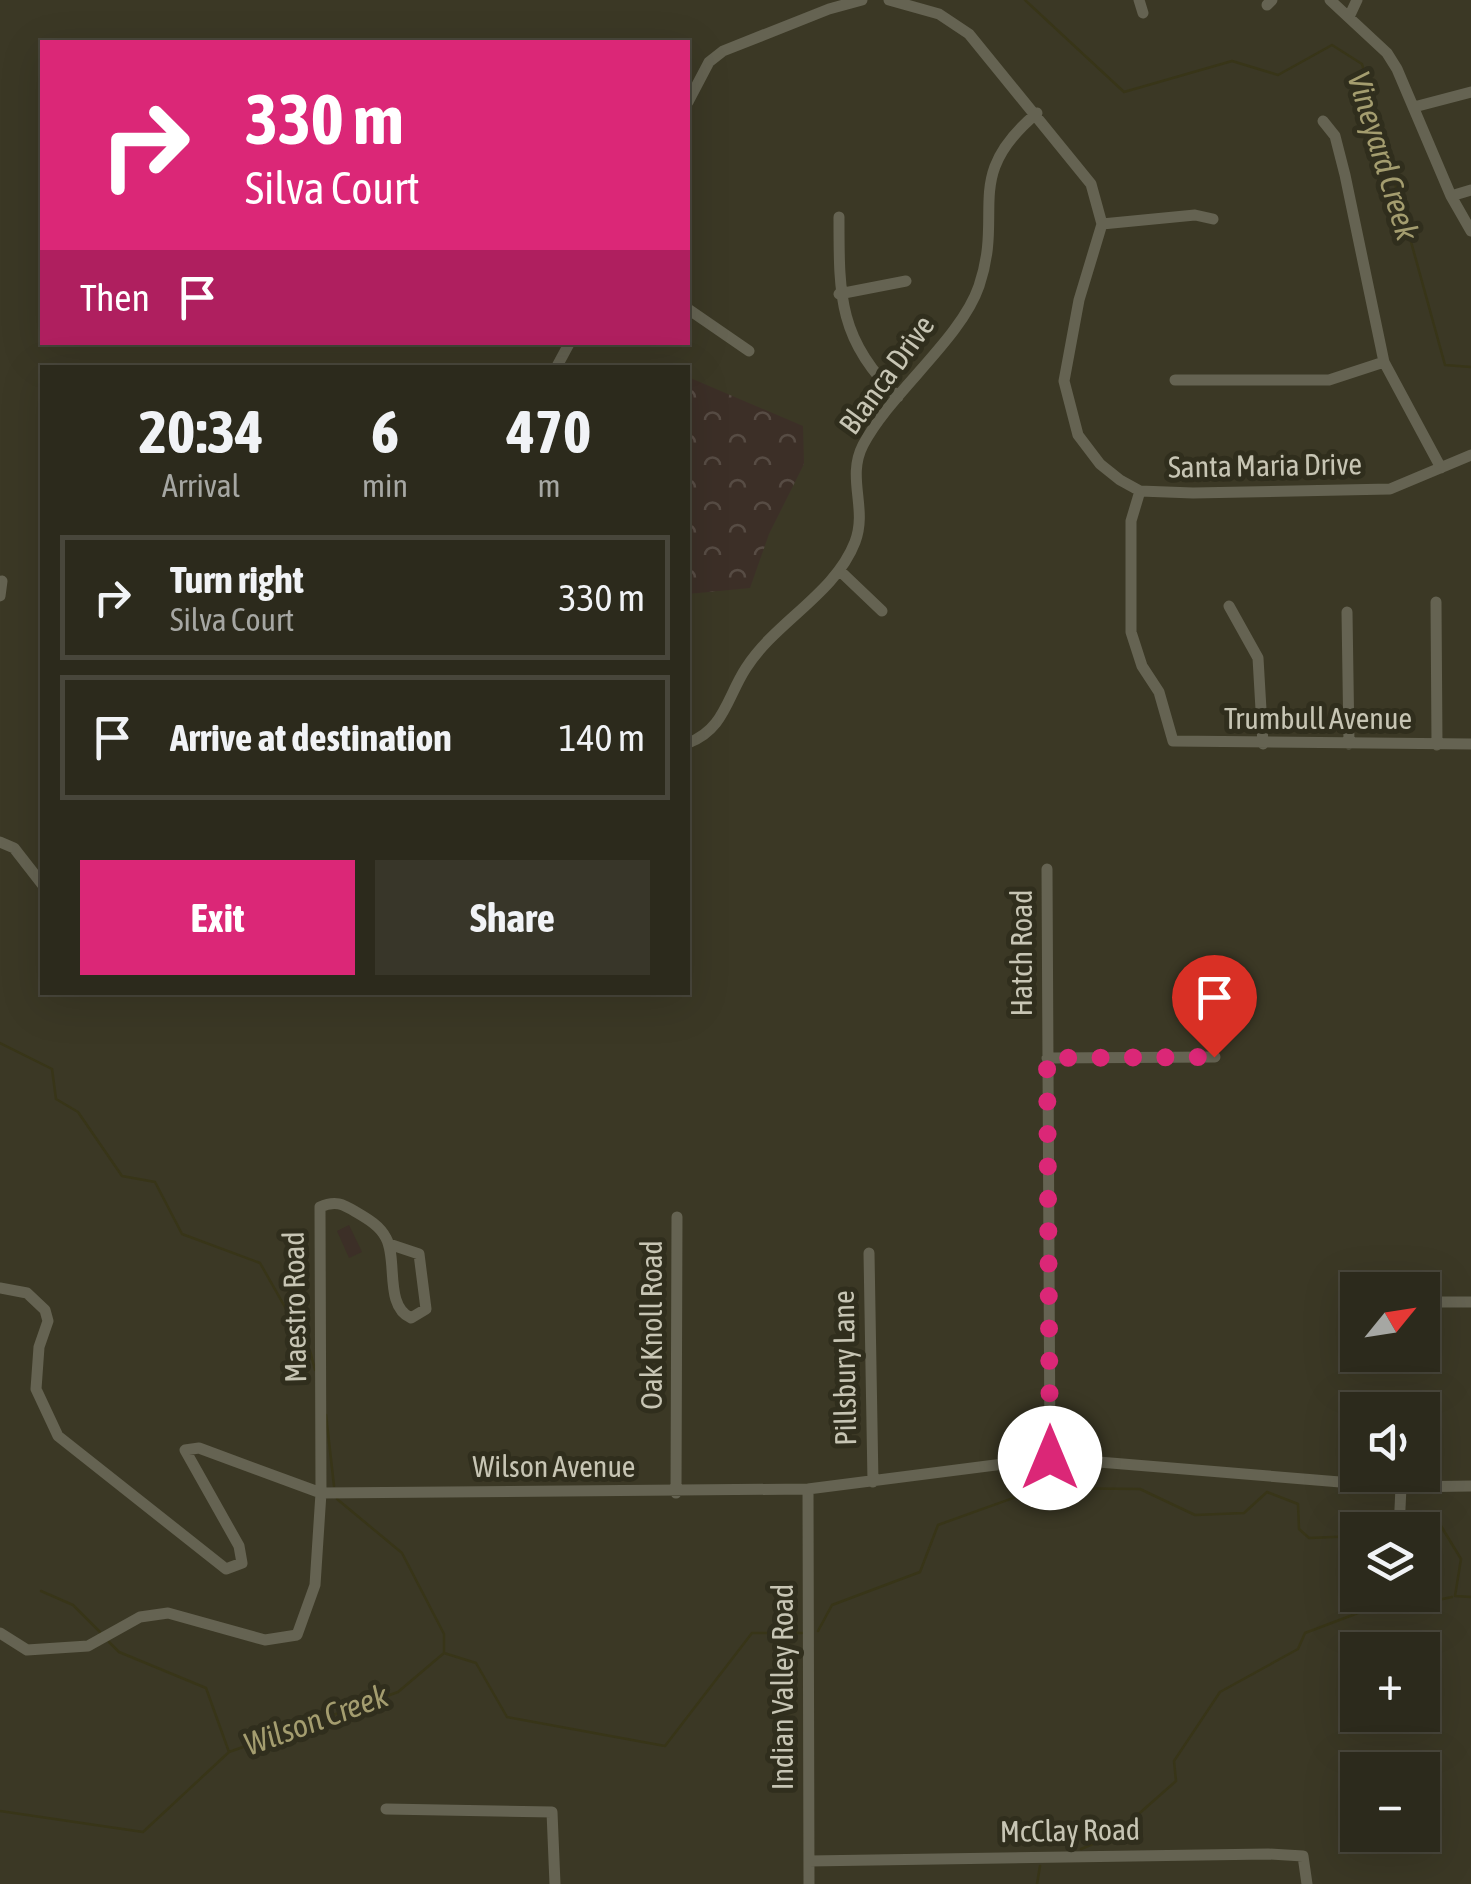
<!DOCTYPE html>
<meta charset="utf-8">
<style>
:root{--surface:#2c2a1c;--page:#383629;--text:#f1f3f6;--muted:#a6a7a3;--line:#48463b;--accent:#db2777}
body{margin:0;font-family:"Asap Condensed",sans-serif;background:var(--page);color:var(--text);height:100vh;display:flex;flex-direction:column;font-size:38px;white-space:nowrap}
*{box-sizing:border-box;margin:0}
p{font-size:32px;color:var(--muted)}
.icon{flex:none;width:55px;height:55px;fill:none;stroke:currentColor;stroke-width:2;stroke-linecap:round;stroke-linejoin:round}
.map{position:relative;flex:1;overflow:hidden}
.drawer{position:absolute;left:40px;top:365px;width:650px;height:630px;display:flex;flex-direction:column;background:var(--surface);border-radius:0px;box-shadow:0 10px 40px #0002,0 0 0 2px var(--line)}
.drawer>*{flex:none}
.top-card{position:absolute;left:40px;top:40px;width:650px;height:305px;border-radius:0px;box-shadow:0 10px 40px #0002,0 0 0 2px var(--line);background:#db2777;color:#fff;overflow:hidden}
.needle{width:65px;rotate:60deg}
.fabs{position:absolute;left:1340px;top:1272px;display:grid;gap:20px}
.fabs a{display:grid;place-items:center;width:100px;height:100px;border-radius:0px;background:var(--surface);box-shadow:0 10px 40px #0002,0 0 0 2px var(--line);font-size:50px}
.pin{position:absolute;display:grid;place-items:center;width:85px;height:85px;color:#fff;margin:-102px -42px;border-radius:50% 50% 50% 0;rotate:-45deg;box-shadow:0 0 10px #0007}
.pin .icon{rotate:45deg}
.me{position:absolute;width:110px;margin:-55px;rotate:0deg;stroke-linejoin:round;filter:drop-shadow(0 0 8px #0008)}
.turn{display:flex;align-items:center;gap:35px;height:210px;padding:0 40px;font-size:45px}
.turn .icon{width:130px;height:130px;stroke-width:2.5}
.turn b{display:block;font-size:70px;line-height:85px}
.then{display:flex;align-items:center;height:95px;padding:0 40px;background:#0003;gap:20px;font-size:38px}
.eta{display:flex;justify-content:space-evenly;align-items:center;height:170px;text-align:center}
.eta b{font-size:60px;font-weight:700;line-height:70px}
.button{display:flex;gap:20px;margin-top:auto;padding:20px 40px}
.button a{flex:1;height:115px;border-radius:0px;background:var(--accent);color:#fff;font-size:40px;font-weight:700;line-height:115px;text-align:center}
.button a+a{background:var(--page);color:var(--text)}
ul{padding:0;list-style:none}
li{display:flex;align-items:center;gap:30px;height:125px;margin:0 20px 15px;padding:0 20px;border:5px solid var(--line);border-radius:0px}
li div{flex:1}
li b{display:block;font-size:38px}
li em{font-style:normal}
.map>svg:first-child{display:block}
.forest{fill:url(#forest-crowns)}
.pitch{fill:#3c2f27}
.lines{fill:none;stroke-linecap:round;stroke-linejoin:round}
.stream{stroke:#383518;stroke-width:2.5}
.minor{stroke:#656352;stroke-width:11}
.route{stroke:#db2777;stroke-width:18;stroke-dasharray:0 32.4}
.labels{text-anchor:middle;stroke-width:10;stroke-linejoin:round;paint-order:stroke}
.street-label{font-size:30px;fill:#c7c5b4;stroke:#302e1d}
.water-label{font-size:32px;font-style:italic;fill:#a49d6f;stroke:#302e1d}
</style>
<div class="map">
<svg width="1471" height="1884" viewBox="0 0 1471 1884">
<defs>
<pattern id="forest-crowns" width="20" height="18" patternUnits="userSpaceOnUse" patternTransform="scale(2.5)"><rect width="20" height="18" fill="#3c2f27"/><path d="M2 6a3 3 0 1 1 6 0M12 15a3 3 0 1 1 6 0" fill="none" stroke="#574c44"/></pattern>
</defs>
<rect width="100%" height="100%" fill="#3b3825"/>
<path class="forest" d="M688,377L803,426L804,464L769,534L750,588L688,594Z"/>
<path class="pitch" d="M349,1225L362,1252L349,1258L337,1231Z"/>
<g class="lines">
<path class="stream" d="M1025,0L1124,92L1232,61L1278,75L1332,45L1362,64L1445,365L1471,367
M0,1043L52,1069L56,1099L78,1112L122,1176L155,1182L182,1234L260,1263L310,1351L315,1370
M326,1415L334,1486
M337,1499L402,1553L444,1634V1652
M1370,1530L1378,1526L1390,1530
M1422,1532L1429,1526H1441L1461,1559L1455,1596L1471,1597
M41,1591L73,1605L100,1632
M1405,1607L1452,1597
M818,1631L832,1605L920,1572L938,1525L1041,1488L1140,1489L1195,1515L1244,1513L1267,1492L1298,1504L1299,1529L1309,1538L1358,1536
M109,1642L119,1652L206,1688L229,1752
M0,1811L143,1832L229,1752L398,1692L444,1653L476,1663L507,1717L665,1746L752,1633H802
M1081,1849L1100,1841L1106,1828L1116,1834L1176,1781L1174,1761L1220,1692L1298,1649L1305,1633L1358,1613L1392,1608
M1037,1884L1040,1866"/>
<path class="minor" d="M889,0L939,14L969,34L1091,184L1102,224L1079,300L1064,381L1078,435L1100,464L1120,480L1140,491L1193,493L1390,489L1471,455
M1139,0L1143,13
M1330,0L1387,53L1397,69L1451,196L1471,231
M1267,5L1272,0
M1349,17L1357,0
M688,102L709,62L723,51L829,9L862,0
M1414,107L1471,92
M1323,121L1335,136L1345,175L1384,362L1441,468
M1451,196L1471,190
M839,217C839,294 838,341 898,397
M1102,224L1195,215L1213,219
M839,294L906,281
M688,309L749,351
M556,368L570,342
M1175,380H1329L1384,362
M1140,491L1131,521V632L1142,666L1159,692L1173,741L1471,744
M839,570L882,611
M0,596L2,581
M1436,602L1437,745
M1229,606L1258,658L1263,744
M1347,612L1349,744
M688,743C724,730 727,697 746,668C775,622 835,594 855,542C868,508 846,478 863,445C890,393 961,339 979,286C1005,210 961,177 1037,113
M0,842L14,848L42,884
M1047,869L1050,1458
M1047,1058L1215,1057
M869,1253L873,1482
M0,1288L27,1293L45,1310L48,1321L39,1347L36,1389L58,1436L226,1569L242,1563L239,1546L185,1450L199,1448L321,1493L808,1489L1050,1458L1401,1487L1471,1486
M1422,1302H1471
M808,1489L809,1884
M676,1493L677,1217
M1399,1530L1401,1487
M0,1633L27,1650L88,1646L140,1617L168,1613L265,1640L297,1635L315,1585L321,1493L320,1207C335,1200 343,1204 356,1212C368,1219 380,1226 386,1238C398,1260 384,1306 411,1318L426,1309L419,1254L389,1244
M386,1809L552,1812L555,1884
M809,1861L1268,1854L1303,1856L1307,1884"/>
</g>
<g class="lines">
<path class="route" d="M1050,1458L1047,1058L1214,1057"/>
</g>
<g class="labels">
<g class="street-label">
<text transform="translate(887 375) rotate(-54)" y="10">Blanca Drive</text>
<text transform="translate(1265 466) rotate(-1)" y="10">Santa Maria Drive</text>
<text x="1318" y="729">Trumbull Avenue</text>
<text transform="translate(1022 953) rotate(-90)" y="10">Hatch Road</text>
<text transform="translate(295 1307) rotate(-91)" y="10">Maestro Road</text>
<text transform="translate(652 1325) rotate(-90)" y="10">Oak Knoll Road</text>
<text transform="translate(845 1368) rotate(-91)" y="10">Pillsbury Lane</text>
<text x="554" y="1477">Wilson Avenue</text>
<text transform="translate(783 1687) rotate(-90)" y="10">Indian Valley Road</text>
<text transform="translate(1070 1831) rotate(-1)" y="10">McClay Road</text>
</g>
<g class="water-label">
<text transform="translate(1383 156) rotate(73)" y="11">Vineyard Creek</text>
<text transform="translate(316 1720) rotate(-20)" y="11">Wilson Creek</text>
</g>
</g>
</svg>
<div class="fabs">
<a><svg class="needle" viewBox="-14 -14 28 28"><path d="M0-13l5 13h-10z" fill="#e53935"/><path d="M0 13l5-13h-10z" fill="#a6a7a3"/></svg></a>
<a><svg class="icon" aria-label="sound" viewBox="0 0 24 24"><path d="M4 9h4l5-4v14l-5-4H4zM17 9q2 3 0 6"/></svg></a>
<a><svg class="icon" aria-label="layers" viewBox="0 0 24 24"><path d="M12 4l9 5-9 5-9-5zM3 14l9 5 9-5"/></svg></a>
<a>+</a>
<a>−</a>
</div>
<div class="pin" style="left:1214px;top:1057px;background:#d93025"><svg class="icon" aria-label="arrive" viewBox="0 0 24 24"><path d="M6 21V4h12l-3 4 3 4H6"/></svg></div>
<svg class="me" style="left:1050px;top:1458px" viewBox="-20 -20 40 40"><circle r="19" fill="#fff"/><path d="M0-13L10 11 0 6-10 11z" fill="#db2777"/></svg>
<div class="top-card">
<div class="turn"><svg class="icon" aria-label="right" viewBox="0 0 24 24"><path d="M7 20v-9h11M14 6l5 5-5 5"/></svg><div><b>330 m</b>Silva Court</div></div>
<div class="then">Then<svg class="icon" aria-label="arrive" viewBox="0 0 24 24"><path d="M6 21V4h12l-3 4 3 4H6"/></svg></div>
</div>
<section class="drawer">
<div class="eta">
<div><b>20:34</b><p>Arrival</p></div>
<div><b>6</b><p>min</p></div>
<div><b>470</b><p>m</p></div>
</div>
<ul>
<li><svg class="icon" aria-label="right" viewBox="0 0 24 24"><path d="M7 20v-9h11M14 6l5 5-5 5"/></svg><div><b>Turn right</b><p>Silva Court</p></div><em>330 m</em></li>
<li><svg class="icon" aria-label="arrive" viewBox="0 0 24 24"><path d="M6 21V4h12l-3 4 3 4H6"/></svg><div><b>Arrive at destination</b></div><em>140 m</em></li>
</ul>
<div class="button"><a>Exit</a><a>Share</a></div>
</section>
</div>
